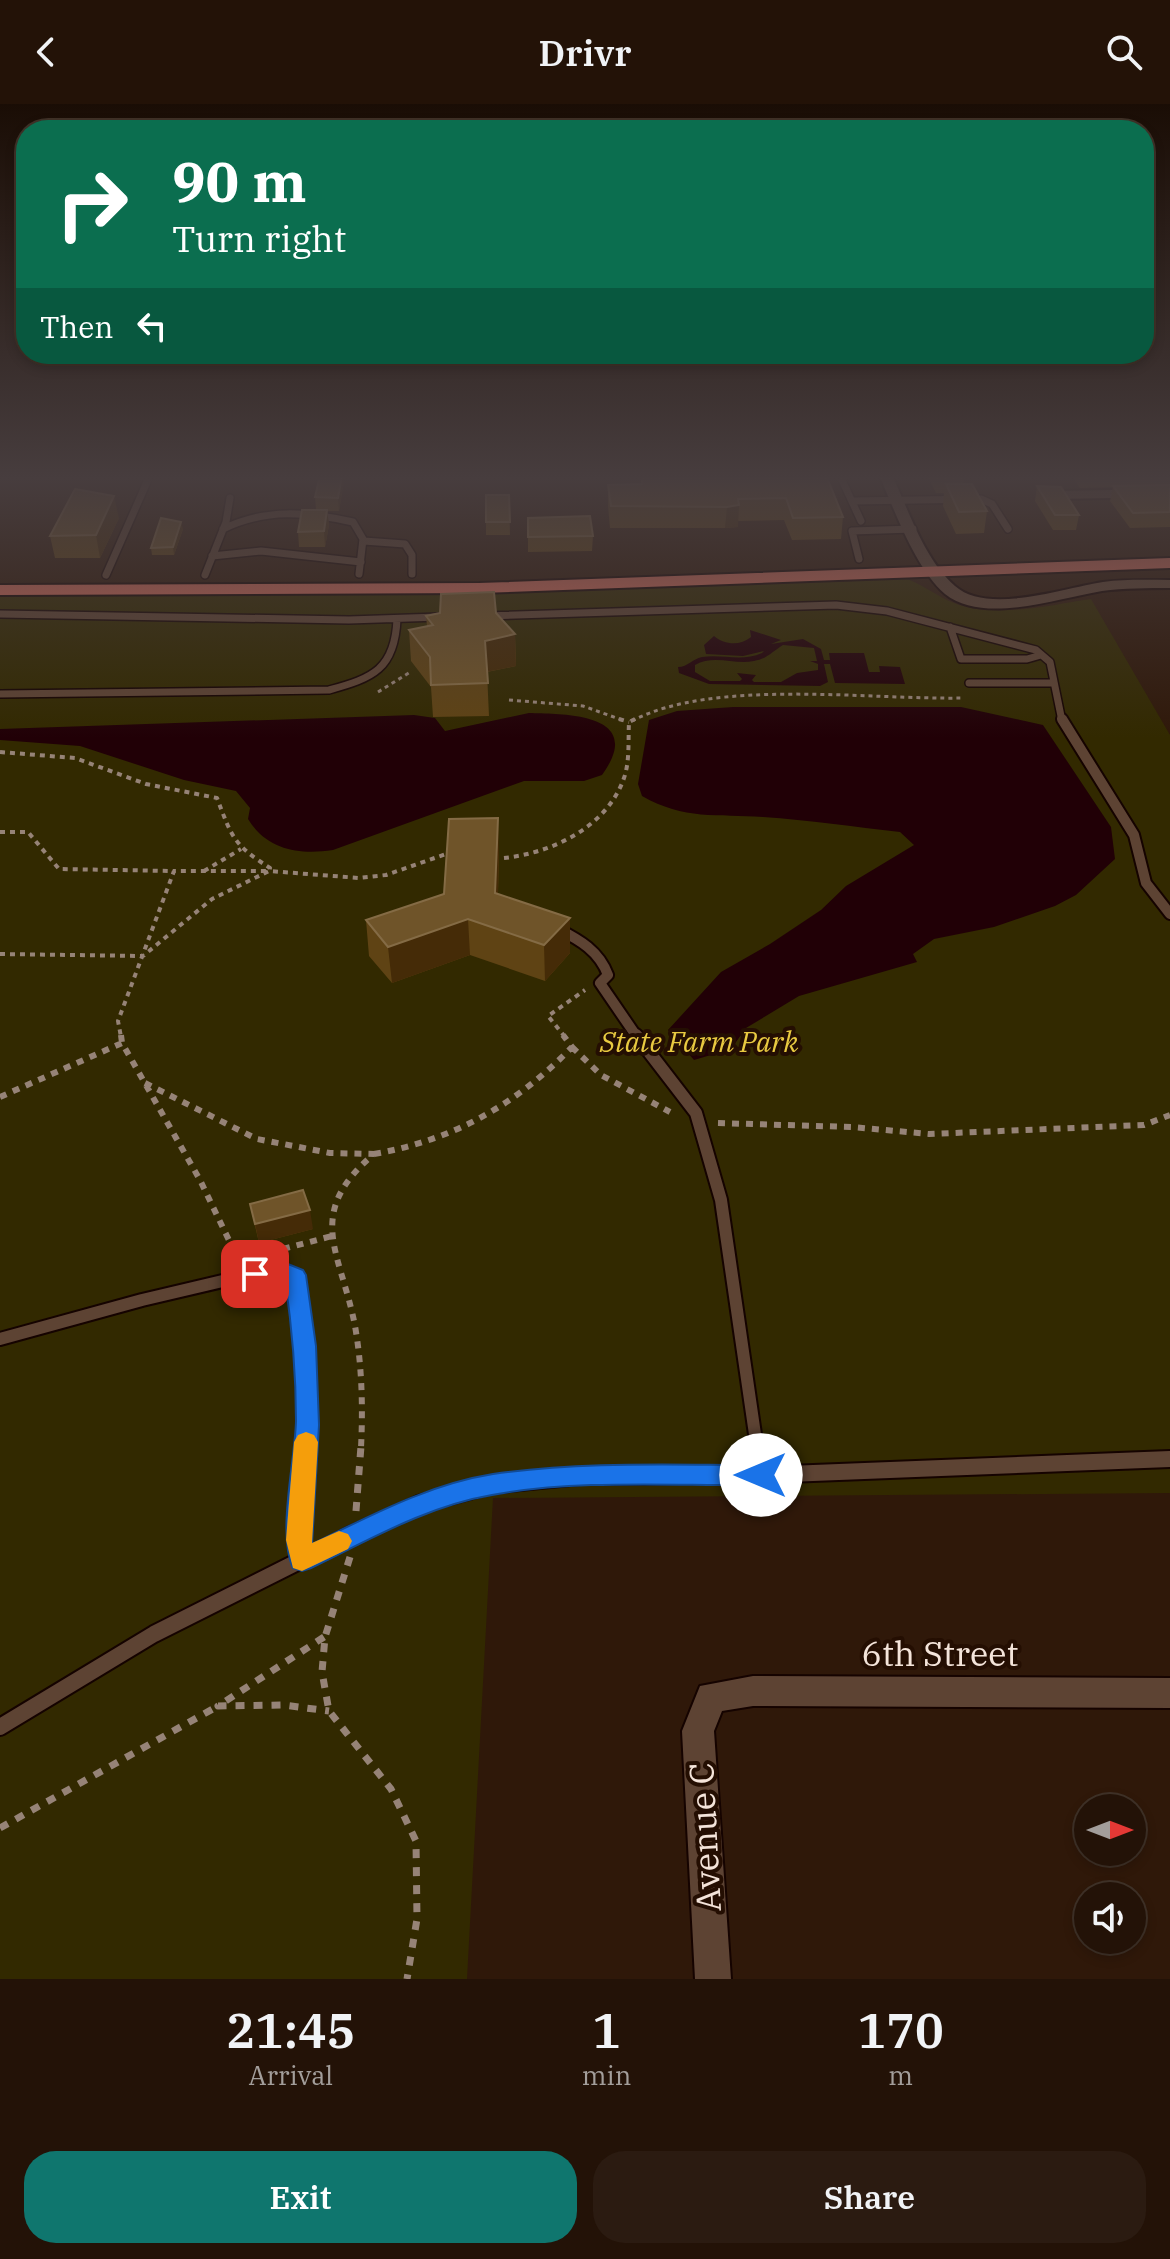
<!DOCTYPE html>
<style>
:root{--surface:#231207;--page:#2b1b11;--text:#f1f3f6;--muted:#a39e9b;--line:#403228;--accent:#0f766e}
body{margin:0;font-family:"IBM Plex Serif",serif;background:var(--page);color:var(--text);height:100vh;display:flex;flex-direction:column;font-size:30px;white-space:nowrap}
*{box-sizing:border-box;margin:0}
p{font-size:26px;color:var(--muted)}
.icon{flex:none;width:44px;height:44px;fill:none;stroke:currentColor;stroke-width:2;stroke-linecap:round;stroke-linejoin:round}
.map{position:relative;height:1875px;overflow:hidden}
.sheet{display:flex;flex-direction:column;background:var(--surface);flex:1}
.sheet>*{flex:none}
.hud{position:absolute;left:16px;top:16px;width:1138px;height:244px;border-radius:32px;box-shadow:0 4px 12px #0003,0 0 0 2px var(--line);background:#0b6e4f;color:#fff;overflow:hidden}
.needle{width:52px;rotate:90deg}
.tools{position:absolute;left:1074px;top:1690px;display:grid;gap:16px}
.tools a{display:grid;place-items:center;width:72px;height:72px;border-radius:50%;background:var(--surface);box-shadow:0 4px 12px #0003,0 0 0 2px var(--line);font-size:40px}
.pin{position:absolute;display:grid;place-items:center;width:68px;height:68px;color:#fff;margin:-34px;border-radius:16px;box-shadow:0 4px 12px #0006}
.me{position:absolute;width:88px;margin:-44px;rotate:270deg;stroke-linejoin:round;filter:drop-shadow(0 0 6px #0008)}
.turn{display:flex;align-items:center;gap:28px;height:168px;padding:0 24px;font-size:36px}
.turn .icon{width:104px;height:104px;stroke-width:2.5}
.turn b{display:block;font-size:56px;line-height:68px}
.then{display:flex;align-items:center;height:76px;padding:0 24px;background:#0003;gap:16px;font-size:30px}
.eta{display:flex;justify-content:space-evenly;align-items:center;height:136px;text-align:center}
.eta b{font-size:48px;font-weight:600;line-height:56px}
.button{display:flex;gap:16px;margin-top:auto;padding:16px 24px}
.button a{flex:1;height:92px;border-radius:32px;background:var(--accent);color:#fff;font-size:32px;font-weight:600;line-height:92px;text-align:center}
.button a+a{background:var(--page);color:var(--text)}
header{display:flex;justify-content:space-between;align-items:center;height:104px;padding:0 24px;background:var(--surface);font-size:36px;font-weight:600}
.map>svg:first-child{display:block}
.green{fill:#322900}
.water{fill:#210006;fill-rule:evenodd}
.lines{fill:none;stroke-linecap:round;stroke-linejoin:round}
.service-far3-casing{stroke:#150300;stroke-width:10}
.service-far2-casing{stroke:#150300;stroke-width:14}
.service-far1-casing{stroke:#150300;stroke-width:16}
.service-casing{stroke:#150300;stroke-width:20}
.minor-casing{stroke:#150300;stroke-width:4}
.trunk-casing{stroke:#150300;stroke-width:4}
.path-far3{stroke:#968377;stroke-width:3;stroke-dasharray:4 4;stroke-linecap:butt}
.path-far2{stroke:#968377;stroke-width:4;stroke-dasharray:5 5;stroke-linecap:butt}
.path-far1{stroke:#968377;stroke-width:6;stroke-dasharray:7 7;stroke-linecap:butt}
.path{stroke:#968377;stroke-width:7;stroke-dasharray:9 9;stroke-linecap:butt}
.service-far3{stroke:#5d4333;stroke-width:7}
.service-far2{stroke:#5d4333;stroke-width:10}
.service-far1{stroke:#5d4333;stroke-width:12}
.service{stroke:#5d4333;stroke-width:16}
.minor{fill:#5d4333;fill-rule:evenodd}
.trunk{fill:#d06a5a;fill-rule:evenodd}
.wall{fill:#5f4314}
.shaded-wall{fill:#452b07}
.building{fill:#6f5429;stroke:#846b45;stroke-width:2}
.route{fill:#1a73e8;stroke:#114b97;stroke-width:2}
.slow{fill:#f59e0b}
.labels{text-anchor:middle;stroke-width:8;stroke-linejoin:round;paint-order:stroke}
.park-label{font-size:28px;font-style:italic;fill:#e9ca41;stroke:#240e02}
.near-street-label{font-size:34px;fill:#f4e4da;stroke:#240e02}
</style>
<header><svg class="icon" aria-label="back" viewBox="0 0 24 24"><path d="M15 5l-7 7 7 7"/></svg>Drivr<svg class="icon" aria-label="search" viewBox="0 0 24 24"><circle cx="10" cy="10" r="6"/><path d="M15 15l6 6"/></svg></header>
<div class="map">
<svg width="1170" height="1875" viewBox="0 0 1170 1875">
<rect width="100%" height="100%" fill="#2f1809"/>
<path class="green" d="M904,474C923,480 936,492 954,499C995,515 1049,501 1091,495L1170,631V1389L493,1394L467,1875H0V491L473,490Z"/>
<path class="water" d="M750,526L781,536L771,540L803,535L821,545L824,556H830L829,549H864L869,568H880L879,562L900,563L905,580L835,579L830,560H824L828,578L820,582L709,580L679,569L678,563C688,563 692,555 702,553C723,550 742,558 762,549L764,547L743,552L706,550L704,541L714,532C725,541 740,542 751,533ZM783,541L814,544L817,557H810L818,560V566L797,569L781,578H754L752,576L756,571L737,569L742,575L740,577H710L695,568V561C714,550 734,561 754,557C767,555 773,547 783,541Z
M733,603H961L1043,621L1111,723L1115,755L1076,791L1055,802L994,823L934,835L913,850L917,858L799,892L746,924L731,945L694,956L668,926L721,868L770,840L821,806L846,782L914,741L900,728C854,723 809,716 763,713C717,710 684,716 642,692L638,680L649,616L677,607Z
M529,609C568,610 646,610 602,671L584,677H524L333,746C299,751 267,746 248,715L250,704L236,687L184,676L80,642L0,636V625L414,611L435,614L445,627Z"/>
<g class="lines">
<g class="service-far3-casing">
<path id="service-far3" d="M845,371L842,376L861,417
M852,397L981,395L992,400L1008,425
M223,425C266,404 307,408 353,418L363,435L359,470
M364,437L405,440L412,451V470
M212,452L261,447L361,458
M859,455L852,427L913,425
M106,471L147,378
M205,471L226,418L230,394
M0,510L349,516L439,513
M484,512L836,501L887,507L1036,546L1050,558L1062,617
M950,523L961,555H1027L1041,551
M969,579H1054
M0,590L329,586C373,574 395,565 397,515"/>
</g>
<g class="service-far2-casing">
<path id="service-far2" d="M1062,615L1134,731L1146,779L1170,810
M558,825C580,836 599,847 608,871L600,879L637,933"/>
</g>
<g class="service-far1-casing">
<path id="service-far1" d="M636,931L696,1009L721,1096L757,1344
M0,1235L142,1196L278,1164L295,1171L305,1264L306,1344"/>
</g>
<g class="service-casing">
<path id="service" d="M757,1342L761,1371
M302,1456L300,1422L306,1342
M0,1623L154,1530L353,1430L419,1400L491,1381L580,1372L761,1371L1170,1355"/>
</g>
<g class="minor-casing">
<path id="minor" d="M879,371H892C909,407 924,455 955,482C987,511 1064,484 1103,478C1125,475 1148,476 1170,476V484C1147,484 1124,484 1102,487C1059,494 983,521 945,490C915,464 895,407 879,371Z
M1170,385V393L1053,395L1046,391L1053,387Z
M753,1572L1170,1574V1604L753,1602L722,1607L714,1627L731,1875H695L682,1627L700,1582Z"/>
</g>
<g class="trunk-casing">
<path id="trunk" d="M1170,454V464L479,489L0,491V481L479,479Z"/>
</g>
<path class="path-far3" d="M378,588L412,567
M509,596L583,602L625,617
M632,617C712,574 870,596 963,594"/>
<path class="path-far2" d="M619,615L629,618
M0,648L75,654L146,680L217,694C232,734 234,741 270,764L269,767H174
M0,728H28L59,765L174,767L118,917L121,933
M504,754C552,749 607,723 624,674C630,657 628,636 629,618L635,615
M204,767L241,745
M0,850L143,852L212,795L269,767L359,774L386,771L449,749
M565,933L548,912L585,886"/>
<path class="path-far1" d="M121,931L122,939
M572,943L601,971L670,1008
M145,979L257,1035L330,1049L374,1050C303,1110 341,1148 355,1222C362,1262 363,1303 361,1344
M0,993L122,939L200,1076L238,1155
M718,1019L852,1023L929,1030L1144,1021L1170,1011
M374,1050C453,1036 516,1001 572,943L563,931
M283,1145L332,1132"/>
<path class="path" d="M356,1407L361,1342
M350,1453L325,1533L322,1568L329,1607L391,1685L416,1737L417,1815L407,1875
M324,1533L218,1602L283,1601L329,1607
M0,1724L218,1602"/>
<use href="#service-far3" class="service-far3"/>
<use href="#service-far2" class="service-far2"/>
<use href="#service-far1" class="service-far1"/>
<use href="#service" class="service"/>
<use href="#minor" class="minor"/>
<use href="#trunk" class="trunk"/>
</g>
<path class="wall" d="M345,371L339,407H327L329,421L325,443H299L298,428L321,406L316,405L315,393Z
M641,371H826L843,413L841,435L792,436L784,416L738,417V423L725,424H610L608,402V381L641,380Z
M927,371H965L963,380L987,407L984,429L956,430L943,402L944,389H936Z
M1071,371H1170V423L1130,424L1110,397L1113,383L1080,384Z
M1037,382L1079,411L1076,426H1053L1035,397Z
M509,391L510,431H486V418Z
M119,414L100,454H55L50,432Z
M528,414L593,432L592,447L528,448Z
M183,425L174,451H152L151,444Z
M496,509L515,530L516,562L487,568L489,612L433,613L431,583L411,557L409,526L427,522L426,512Z
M499,748L498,790L570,849L545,877L470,851L392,879L369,852L366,816L444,790Z
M250,1100L313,1125L259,1139Z"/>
<path class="shaded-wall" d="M342,371H345L339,407L338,394Z
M114,392L119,414L100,454L96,431Z
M739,401L738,423L725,424L727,403Z
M327,406L329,421L325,443L324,427Z
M181,418L183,425L174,451L173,443Z
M515,530L516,562L486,568L485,537Z
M498,714L499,748L497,825L495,789Z
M570,814V849L545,877L544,841Z
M468,815L470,851L392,879L388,843Z
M310,1106L313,1125L259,1139L255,1120Z"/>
<path class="building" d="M320,371H342L338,394L315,393Z
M642,371H826L843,413L793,414L786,394L738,395L739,401L727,403L611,402L608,381L642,380Z
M946,380H972L987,407L959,408Z
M1170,381V408L1133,409L1113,382Z
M1037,382L1061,383L1079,411H1055Z
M75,385L114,392L96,431L50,432Z
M486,391H509L510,418H486Z
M302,406H327L324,427L298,428Z
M590,412L593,432L528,433V414Z
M161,414L181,418L173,443L151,444Z
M494,488L496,509L515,530L485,537L488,579L431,581L430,553L409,526L433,521L426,512L440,509L441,490Z
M498,714L495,789L570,814L544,841L468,815L388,843L366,816L444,790L449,715Z
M303,1086L310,1106L255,1120L250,1100Z"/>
<linearGradient id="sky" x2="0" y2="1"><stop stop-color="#1a0d05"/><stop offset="0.59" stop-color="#473d3e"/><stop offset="1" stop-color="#473d3e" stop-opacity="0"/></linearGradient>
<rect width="1170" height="634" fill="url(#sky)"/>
<path class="route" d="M278,1156L303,1166L306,1171L316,1242L319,1321L312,1440C370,1412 429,1380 493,1370C581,1357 672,1361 761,1361L770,1363L773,1371L770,1378L761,1381C673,1382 579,1375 492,1391C427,1402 369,1436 311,1464L302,1467L293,1464C277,1430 295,1357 296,1317C296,1269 292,1223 285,1176C272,1170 261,1180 247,1176L244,1170L247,1164Z"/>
<path class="slow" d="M306,1328L314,1331L318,1338L312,1439L339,1427L348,1430L352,1437L348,1445L302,1467L293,1464L286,1436L294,1338L298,1331Z"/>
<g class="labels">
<g class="park-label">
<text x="699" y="948">State Farm Park</text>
</g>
<g class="near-street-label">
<text x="940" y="1562">6th Street</text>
<text transform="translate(705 1733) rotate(-93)" y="12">Avenue C</text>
</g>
</g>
</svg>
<div class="tools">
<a><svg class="needle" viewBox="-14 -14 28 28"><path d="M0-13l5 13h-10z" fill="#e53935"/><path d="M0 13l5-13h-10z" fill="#a39e9b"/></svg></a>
<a><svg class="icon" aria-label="sound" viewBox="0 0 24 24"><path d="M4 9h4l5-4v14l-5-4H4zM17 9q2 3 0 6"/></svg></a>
</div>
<div class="pin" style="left:255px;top:1170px;background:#d93025"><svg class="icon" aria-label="arrive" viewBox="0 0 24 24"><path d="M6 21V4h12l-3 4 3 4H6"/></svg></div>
<svg class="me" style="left:761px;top:1371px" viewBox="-20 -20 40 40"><circle r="19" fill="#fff"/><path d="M0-13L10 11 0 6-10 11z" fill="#1a73e8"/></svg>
<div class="hud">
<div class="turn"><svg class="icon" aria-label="right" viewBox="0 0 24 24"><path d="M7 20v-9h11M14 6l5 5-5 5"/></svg><div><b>90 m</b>Turn right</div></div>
<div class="then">Then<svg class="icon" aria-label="left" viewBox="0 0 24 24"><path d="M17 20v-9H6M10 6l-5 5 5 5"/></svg></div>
</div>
</div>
<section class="sheet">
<div class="eta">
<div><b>21:45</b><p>Arrival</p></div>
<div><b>1</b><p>min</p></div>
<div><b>170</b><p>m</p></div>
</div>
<div class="button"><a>Exit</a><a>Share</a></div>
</section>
